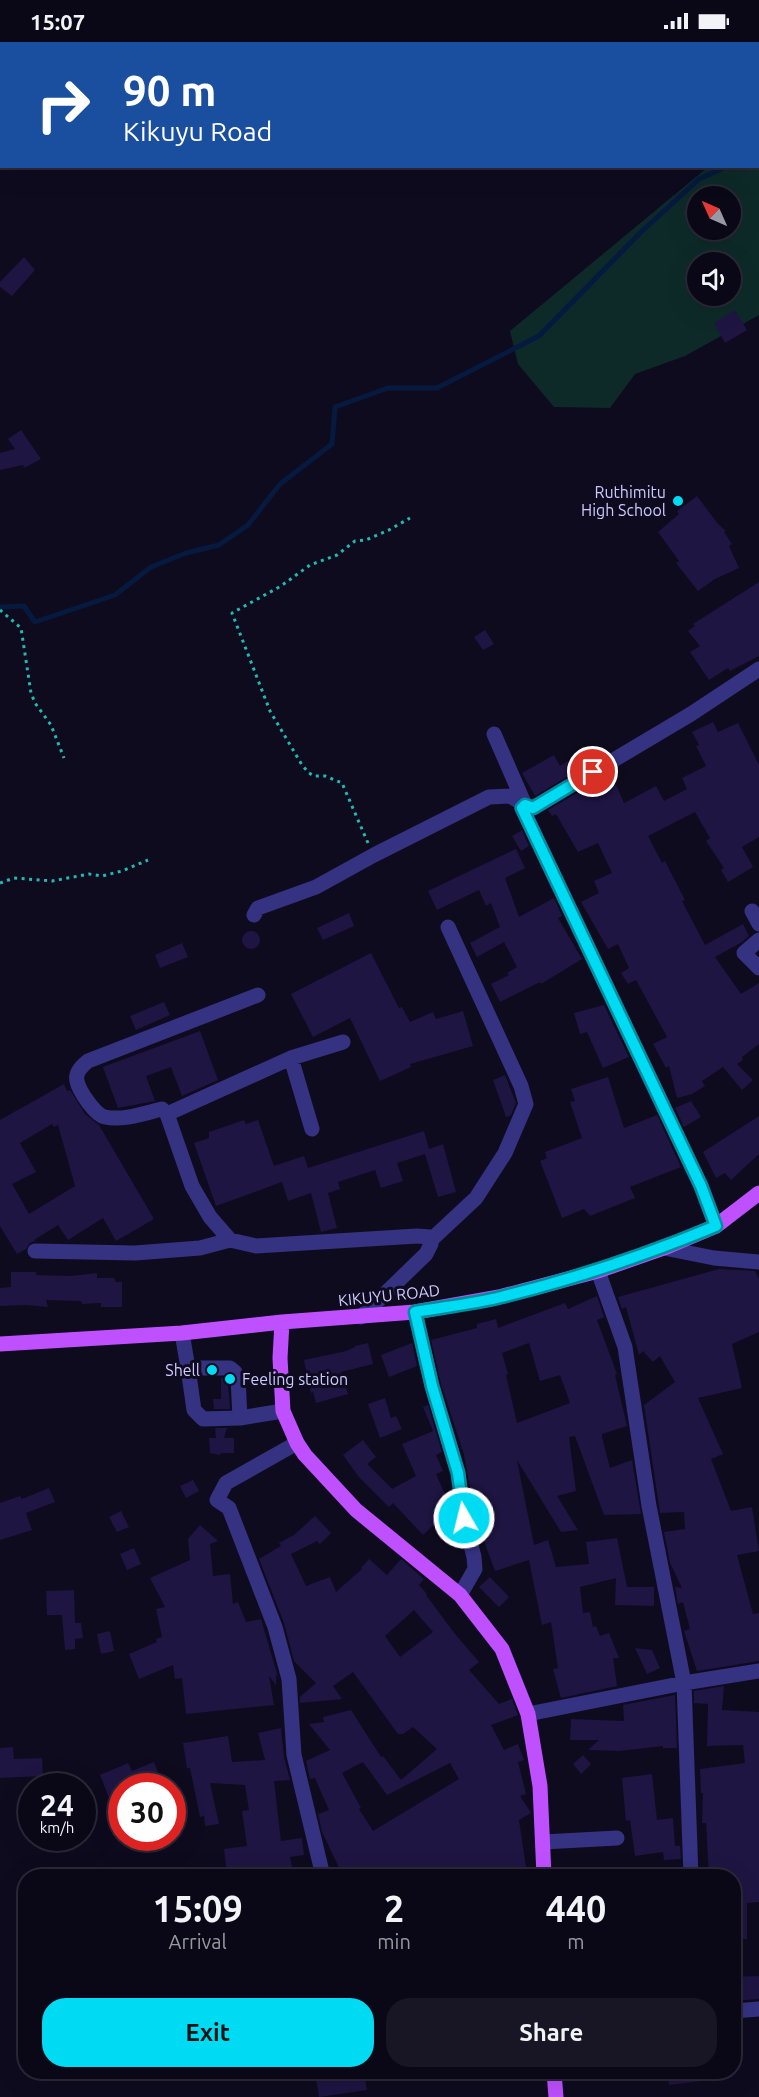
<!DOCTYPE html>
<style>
:root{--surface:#0a0817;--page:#181624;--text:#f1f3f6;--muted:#999aa1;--line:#2a2936;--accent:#00dbf4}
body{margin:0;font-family:Ubuntu,sans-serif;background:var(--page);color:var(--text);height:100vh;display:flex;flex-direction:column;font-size:22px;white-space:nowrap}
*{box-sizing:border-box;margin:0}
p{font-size:20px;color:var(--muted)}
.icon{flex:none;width:33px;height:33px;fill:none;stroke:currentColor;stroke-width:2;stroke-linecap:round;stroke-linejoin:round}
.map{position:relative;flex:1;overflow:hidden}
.sheet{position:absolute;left:18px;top:1827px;width:723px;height:210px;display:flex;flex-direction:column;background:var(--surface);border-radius:24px;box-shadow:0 6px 24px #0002,0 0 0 2px var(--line)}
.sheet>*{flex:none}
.guide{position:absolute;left:0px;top:0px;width:759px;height:126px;box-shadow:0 6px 24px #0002,0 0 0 2px var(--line);background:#1a4fa0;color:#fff;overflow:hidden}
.needle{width:39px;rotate:315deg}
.tools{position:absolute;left:687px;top:144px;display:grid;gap:12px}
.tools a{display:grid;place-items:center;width:54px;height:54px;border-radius:50%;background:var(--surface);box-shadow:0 6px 24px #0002,0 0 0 2px var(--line);font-size:30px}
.speed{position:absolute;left:18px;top:1731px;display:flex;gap:12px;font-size:30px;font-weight:700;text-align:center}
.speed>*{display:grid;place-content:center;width:78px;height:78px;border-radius:50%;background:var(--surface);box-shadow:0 6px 24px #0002,0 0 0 2px var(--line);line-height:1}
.speed small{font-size:15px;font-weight:400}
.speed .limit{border:9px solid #d22;background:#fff;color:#111}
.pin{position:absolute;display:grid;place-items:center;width:51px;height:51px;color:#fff;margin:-26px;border:3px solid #fff;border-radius:50%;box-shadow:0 2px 6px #0007}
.me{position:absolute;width:66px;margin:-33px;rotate:352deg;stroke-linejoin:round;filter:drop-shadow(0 0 4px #0008)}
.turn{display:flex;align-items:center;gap:21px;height:126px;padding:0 24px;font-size:27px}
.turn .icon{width:78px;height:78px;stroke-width:2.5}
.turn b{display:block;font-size:42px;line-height:51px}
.eta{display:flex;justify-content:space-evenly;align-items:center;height:102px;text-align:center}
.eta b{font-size:36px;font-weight:700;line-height:42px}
.action{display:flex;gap:12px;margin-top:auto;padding:12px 24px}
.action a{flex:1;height:69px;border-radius:24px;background:var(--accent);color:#111;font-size:24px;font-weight:700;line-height:69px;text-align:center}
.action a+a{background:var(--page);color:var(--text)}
.status{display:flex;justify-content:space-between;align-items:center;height:42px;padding:0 30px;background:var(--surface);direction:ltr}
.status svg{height:16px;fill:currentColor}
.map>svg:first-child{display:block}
.green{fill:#0d2a29;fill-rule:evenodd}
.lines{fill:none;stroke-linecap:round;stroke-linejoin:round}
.stream{stroke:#051a3e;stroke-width:5}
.building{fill:#1e1542;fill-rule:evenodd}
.path{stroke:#23b8b0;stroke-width:3;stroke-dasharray:3 4.5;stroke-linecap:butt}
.minor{stroke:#353282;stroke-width:15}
.major{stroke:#be50ff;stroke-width:15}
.route-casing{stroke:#008e9f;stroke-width:15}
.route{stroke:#00dbf4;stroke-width:10}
.poi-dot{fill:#00dbf4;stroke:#0e0b1f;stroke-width:2}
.labels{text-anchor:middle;stroke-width:6;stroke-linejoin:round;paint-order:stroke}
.poi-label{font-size:16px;fill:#cfc9ff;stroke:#0e0b1f;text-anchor:end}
.street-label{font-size:16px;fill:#cfc9ff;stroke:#0e0b1f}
</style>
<div class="status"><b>15:07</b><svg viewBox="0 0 49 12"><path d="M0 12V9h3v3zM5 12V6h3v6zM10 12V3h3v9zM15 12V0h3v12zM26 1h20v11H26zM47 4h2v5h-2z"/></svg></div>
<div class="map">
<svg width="759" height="2055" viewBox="0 0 759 2055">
<rect width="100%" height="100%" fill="#0e0b1f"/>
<path class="green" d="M759,80V273L685,314L635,332L610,366L554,365L518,322L510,289L708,125L758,124ZM698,154H730V188H698ZM698,220H730V254H698Z"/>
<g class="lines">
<path class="stream" d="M758,111H759
M0,565L24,564L35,580L115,553L151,525L186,511L219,503L248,483L280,442L332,402L335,365L388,346H437L539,294L640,191L699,137L728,124"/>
</g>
<path class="building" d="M24,215L35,228L12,254L0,245V240Z
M735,268L747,288L725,301L714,281Z
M21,388L41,417L24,426L23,423L0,428V411L15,407L8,397Z
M697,454L718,482L726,489L724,490L732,502L729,504L739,526L715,537L698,549L676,521L679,519L658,490L679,472L677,469Z
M759,540V614L730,629L728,626L709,638L690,610L700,604L688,589L695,584L693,582Z
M485,588L494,602L483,608L474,595Z
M713,680L718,690L738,681L759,723V795L742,805L753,825L728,840L721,828L724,826L706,799L710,796L695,770L648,794L662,821L665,819L685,858L682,859L705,903L743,882L749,894L742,900L715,915L741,952L759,941V1002L742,1015L743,1018L737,1022L753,1038L742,1048L723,1025L702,1039L705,1044L692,1052L677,1056L669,1024L666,1026L653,1002L667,995L636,938L628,942L621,931L629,926L618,902L608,907L581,860L599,851L594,839L612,831L598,801L578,810L556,772L552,774L548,768L611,731L624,761L656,744L664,759L687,747L682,736L706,724L696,704L699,703L692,690Z
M593,704L600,715L535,754L522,731L554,713L560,724Z
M522,788L529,804L521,809L512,794Z
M516,807L525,826L505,836L519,875L554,856L562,874L558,876L582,917L541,942L540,940L500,960L491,942L509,933L507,931L517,925L504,900L477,915L470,901L500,885L491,861L486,864L479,848L437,868L428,849Z
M349,871L354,884L323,898L317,886Z
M242 898a9 9 0 1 1 18 0a9 9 0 1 1-18 0Z
M182,901L188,915L160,926L155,913Z
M371,911L399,966L402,965L410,980L433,970L436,977L463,969L473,1004L410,1022L411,1025L380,1039L350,976L313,995L291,952Z
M164,960L170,973L136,988L130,974Z
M604,963L629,1015L603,1026L587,990L580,992L574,971Z
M200,989L218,1038L182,1054L171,1025L146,1034L155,1059L118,1066L103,1025Z
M505,1033L516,1061L511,1073L506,1075L493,1038Z
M608,1035L624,1086L657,1073L681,1125L630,1145L635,1156L590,1174L584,1167L562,1176L540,1119L547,1116L545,1110L582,1096L570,1060L575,1059L571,1047Z
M64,1042L67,1049L70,1048L85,1072L99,1083L154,1177L116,1199L103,1176L68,1198L58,1183L34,1198L35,1199L30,1201L26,1207L17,1212L0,1184V1078ZM52,1082L54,1085L58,1083L75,1144L29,1172L12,1142L36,1130L20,1101Z
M691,1059L701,1075L684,1085L675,1066Z
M759,1074V1112L731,1138L725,1131L716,1136L703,1110Z
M244,1078L246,1082L258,1078L274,1124L304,1114L308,1126L424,1089L429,1107L443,1102L456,1150L438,1155L425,1112L397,1121L403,1139L381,1146L375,1128L338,1140L340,1147L328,1151L337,1186L321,1190L311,1151L288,1159L282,1140L216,1164L194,1101L209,1096V1090Z
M719,1227L755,1229L759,1237V1290L732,1302L742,1346L698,1356L723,1412L711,1417L731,1469L752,1465L759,1509L737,1513L753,1572L759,1571V1619L697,1629L684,1589L690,1587L683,1560L678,1562L675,1545L682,1546L670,1521L664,1490L685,1487L684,1470L660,1471L644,1363L675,1340L660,1314L653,1320L643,1309L639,1313L626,1265L622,1267L618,1255Z
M11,1230H36V1233L71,1234L97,1231V1236H114L116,1240H122V1265H101V1261L82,1262L81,1259L46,1258L48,1265L27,1263L0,1264V1246L11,1245Z
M597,1254L604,1275L597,1278L617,1332L615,1333L627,1384L602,1392V1395L610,1426L632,1418L641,1472L604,1473L575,1394L569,1395L576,1449L557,1454L578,1488L561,1490L517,1418L534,1503L548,1498L556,1525L589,1522L586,1500L617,1496L627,1545H654V1564L615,1563L616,1536L580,1545L583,1571L590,1570L593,1585L596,1584L600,1594L609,1591L619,1616H613L617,1644L561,1656L553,1627L558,1626L551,1580L542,1583L529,1518L495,1529L485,1502L484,1491L479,1492L464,1413L441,1342L431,1298L477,1286V1282L496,1277L498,1286L565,1261L568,1267ZM529,1301L540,1339L560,1333L570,1361L517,1381L506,1333L508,1332L502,1311Z
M368,1301L373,1322L341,1330L348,1352L316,1361L313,1350L311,1351L304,1318L346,1309L355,1305V1304Z
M412,1301L417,1324L389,1335L381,1313Z
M221,1336H227L228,1339L230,1367H214L213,1357H221Z
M385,1356L391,1376L396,1374L402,1387L380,1396L368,1362Z
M428,1363L442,1410L436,1413L443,1429L436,1432L453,1470L445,1472L423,1493L393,1461L389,1465L358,1434L343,1413L363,1398L376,1415L367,1422L392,1447L416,1434L402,1402L433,1389L423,1365Z
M215,1386H227L224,1396H234V1411H221L220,1413L210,1411L209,1396H216Z
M193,1438L199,1449L186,1456L180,1444Z
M49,1446L55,1460L26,1471L32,1488L0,1498V1461L20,1454L22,1457Z
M121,1469L129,1485L117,1490L109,1475Z
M315,1474L331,1491L320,1502L317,1499L291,1512L306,1544L330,1535L336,1550L362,1527L361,1526L369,1517L387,1533L401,1517L424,1537L419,1543L427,1552L426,1553L455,1592L479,1620L469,1628L499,1662L512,1657L518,1673L491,1683L504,1708L518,1702L524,1718L518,1720L526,1752L520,1754L531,1771L519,1778L526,1825L504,1829L495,1834H400L397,1829L379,1834H343L322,1790L318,1772L329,1768L315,1736L310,1737L306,1719L330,1708L309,1682L324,1680L323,1675L351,1668L381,1715L383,1714L401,1738L437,1707L413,1685L403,1692H398L353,1630L333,1644L342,1657L300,1661V1655L316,1641L294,1619L284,1581L259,1517L281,1504L279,1501L294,1493ZM414,1568L433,1590L400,1615L385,1594ZM363,1720L387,1753L450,1721L459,1737L373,1789L359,1767L361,1766L342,1731Z
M200,1483L218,1499L210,1502L213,1534L230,1532L233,1562L238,1560L246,1580L261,1577L278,1635L276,1632V1643L269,1634L274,1663L186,1672L182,1636L175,1637L173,1623L139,1637L129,1612L157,1600L156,1597L162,1595L156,1567L165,1565L150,1536L190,1518L188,1497Z
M134,1506L141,1522L127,1528L120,1512Z
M490,1535L509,1555L499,1565L479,1545Z
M74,1548L75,1581H81L83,1596L75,1597V1607L65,1608L62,1573H47L46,1549Z
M110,1589L114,1609L101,1612L97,1592Z
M635,1606L652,1608L660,1626L647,1632Z
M724,1644L722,1668L759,1670V1860L747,1861V1897H734V1834H709L706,1781H702L703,1751H701L700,1727L745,1721L743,1703L707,1704L708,1662L694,1661V1649Z
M675,1653L677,1706H663V1704L619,1709L588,1708L599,1698H570L571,1677L624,1679L623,1663Z
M281,1686L284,1715L290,1738L274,1739L281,1799L302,1796L304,1813L290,1815L294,1834H227L224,1807L247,1804L242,1769L249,1768L245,1743L210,1741L219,1782L205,1784L204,1774L200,1775L190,1726H187L183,1701L228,1694L232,1720L265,1718L258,1691Z
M13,1705L14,1717L42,1716L43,1734L0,1736V1706Z
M583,1713L591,1722L581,1732L573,1722Z
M154,1720L159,1733L134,1744H122V1750L109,1756L100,1733L128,1721L132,1729Z
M652,1732L657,1778L673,1776L675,1804H680L681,1817L664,1818L663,1810L635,1814L630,1778L626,1779L622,1736Z
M759,1934V1957L734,1959V1935Z
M315,2030H364L367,2048L319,2055Z
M667,2030H708L709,2038L669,2043Z"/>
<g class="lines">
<path class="path" d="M0,568L21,586L31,651L35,661L51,683L64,716
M368,801L342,741L325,734H314L309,731L302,723L270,669L232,571L281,544L310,523L337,513L355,499L366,498L389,488L410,476
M0,841L14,836L52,839L89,832L102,834L122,829L148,818"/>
<path class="minor" d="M494,692L525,763
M752,869L759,882
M254,873L258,866L316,845L374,813L489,755L510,754L525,763
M759,898L744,911L759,926
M291,1016L312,1087
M167,1072L291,1016L343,1000
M716,1184L701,1144L522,766L525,763L533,766L691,672L759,627
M230,1198L210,1175L192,1144L167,1072L162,1067C145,1071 123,1079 105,1075C95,1073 79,1049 77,1039C75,1030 82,1024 88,1019L258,953
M431,1198L476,1156L505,1111L526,1062L521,1044L448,885
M664,1206L714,1216L759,1220
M35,1209L135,1211L200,1206L230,1198L256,1204L417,1194L430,1195L431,1202L426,1212L361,1275
M415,1270L432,1344L458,1431L464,1476L474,1515L475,1527L460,1553
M182,1291L188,1326H230L235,1330L238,1336L240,1376L283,1369
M188,1326L194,1368L203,1377L240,1376
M297,1401L226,1441L217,1458L229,1466L275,1585L289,1637L294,1713L323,1834
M528,1672L684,1641L649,1464L625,1305L598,1229
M543,1800L617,1796
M691,1834L684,1641L759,1629
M734,1969L759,1967"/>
<path class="major" d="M282,1280L280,1316L283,1369L297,1401L305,1413L356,1468L460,1553L502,1607L528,1672L540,1744L544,1834
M0,1302L182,1291L282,1280L415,1270L499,1255L598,1229L664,1206L716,1184L759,1151
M554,2030L556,2055"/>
</g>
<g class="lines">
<g class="route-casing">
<path id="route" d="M464,1476L458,1431L432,1344L415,1270C443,1265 473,1262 501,1255C575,1237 646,1213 716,1184L701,1144L522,766L525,763L533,766L593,730"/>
</g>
<use href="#route" class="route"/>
</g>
<g class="poi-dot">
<circle cx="678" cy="459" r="6"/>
<circle cx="212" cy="1328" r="6"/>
<circle cx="230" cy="1337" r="6"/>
</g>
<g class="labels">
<g class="poi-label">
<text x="666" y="456">Ruthimitu<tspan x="666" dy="18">High School</tspan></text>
<text x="200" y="1334">Shell</text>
<text x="242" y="1343" text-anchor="start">Feeling station</text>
</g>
<g class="street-label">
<text transform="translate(389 1253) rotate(-6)" y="6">KIKUYU ROAD</text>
</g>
</g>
</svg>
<div class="tools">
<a><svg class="needle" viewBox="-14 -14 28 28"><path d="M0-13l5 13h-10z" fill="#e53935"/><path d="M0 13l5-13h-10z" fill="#999aa1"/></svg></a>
<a><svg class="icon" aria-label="sound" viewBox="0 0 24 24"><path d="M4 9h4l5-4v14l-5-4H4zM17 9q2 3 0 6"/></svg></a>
</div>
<div class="speed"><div>24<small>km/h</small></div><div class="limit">30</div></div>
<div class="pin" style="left:593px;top:730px;background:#d93025"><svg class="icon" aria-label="arrive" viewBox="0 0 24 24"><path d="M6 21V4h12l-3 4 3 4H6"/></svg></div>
<svg class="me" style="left:464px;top:1476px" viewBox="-20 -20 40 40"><circle r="17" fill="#00dbf4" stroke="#fff" stroke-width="3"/><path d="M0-11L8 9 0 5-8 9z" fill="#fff"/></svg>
<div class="guide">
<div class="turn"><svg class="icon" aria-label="right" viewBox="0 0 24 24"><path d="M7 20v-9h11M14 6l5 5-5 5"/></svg><div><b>90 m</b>Kikuyu Road</div></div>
</div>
<section class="sheet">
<div class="eta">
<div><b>15:09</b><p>Arrival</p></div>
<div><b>2</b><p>min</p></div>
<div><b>440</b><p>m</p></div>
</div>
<div class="action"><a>Exit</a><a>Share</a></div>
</section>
</div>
